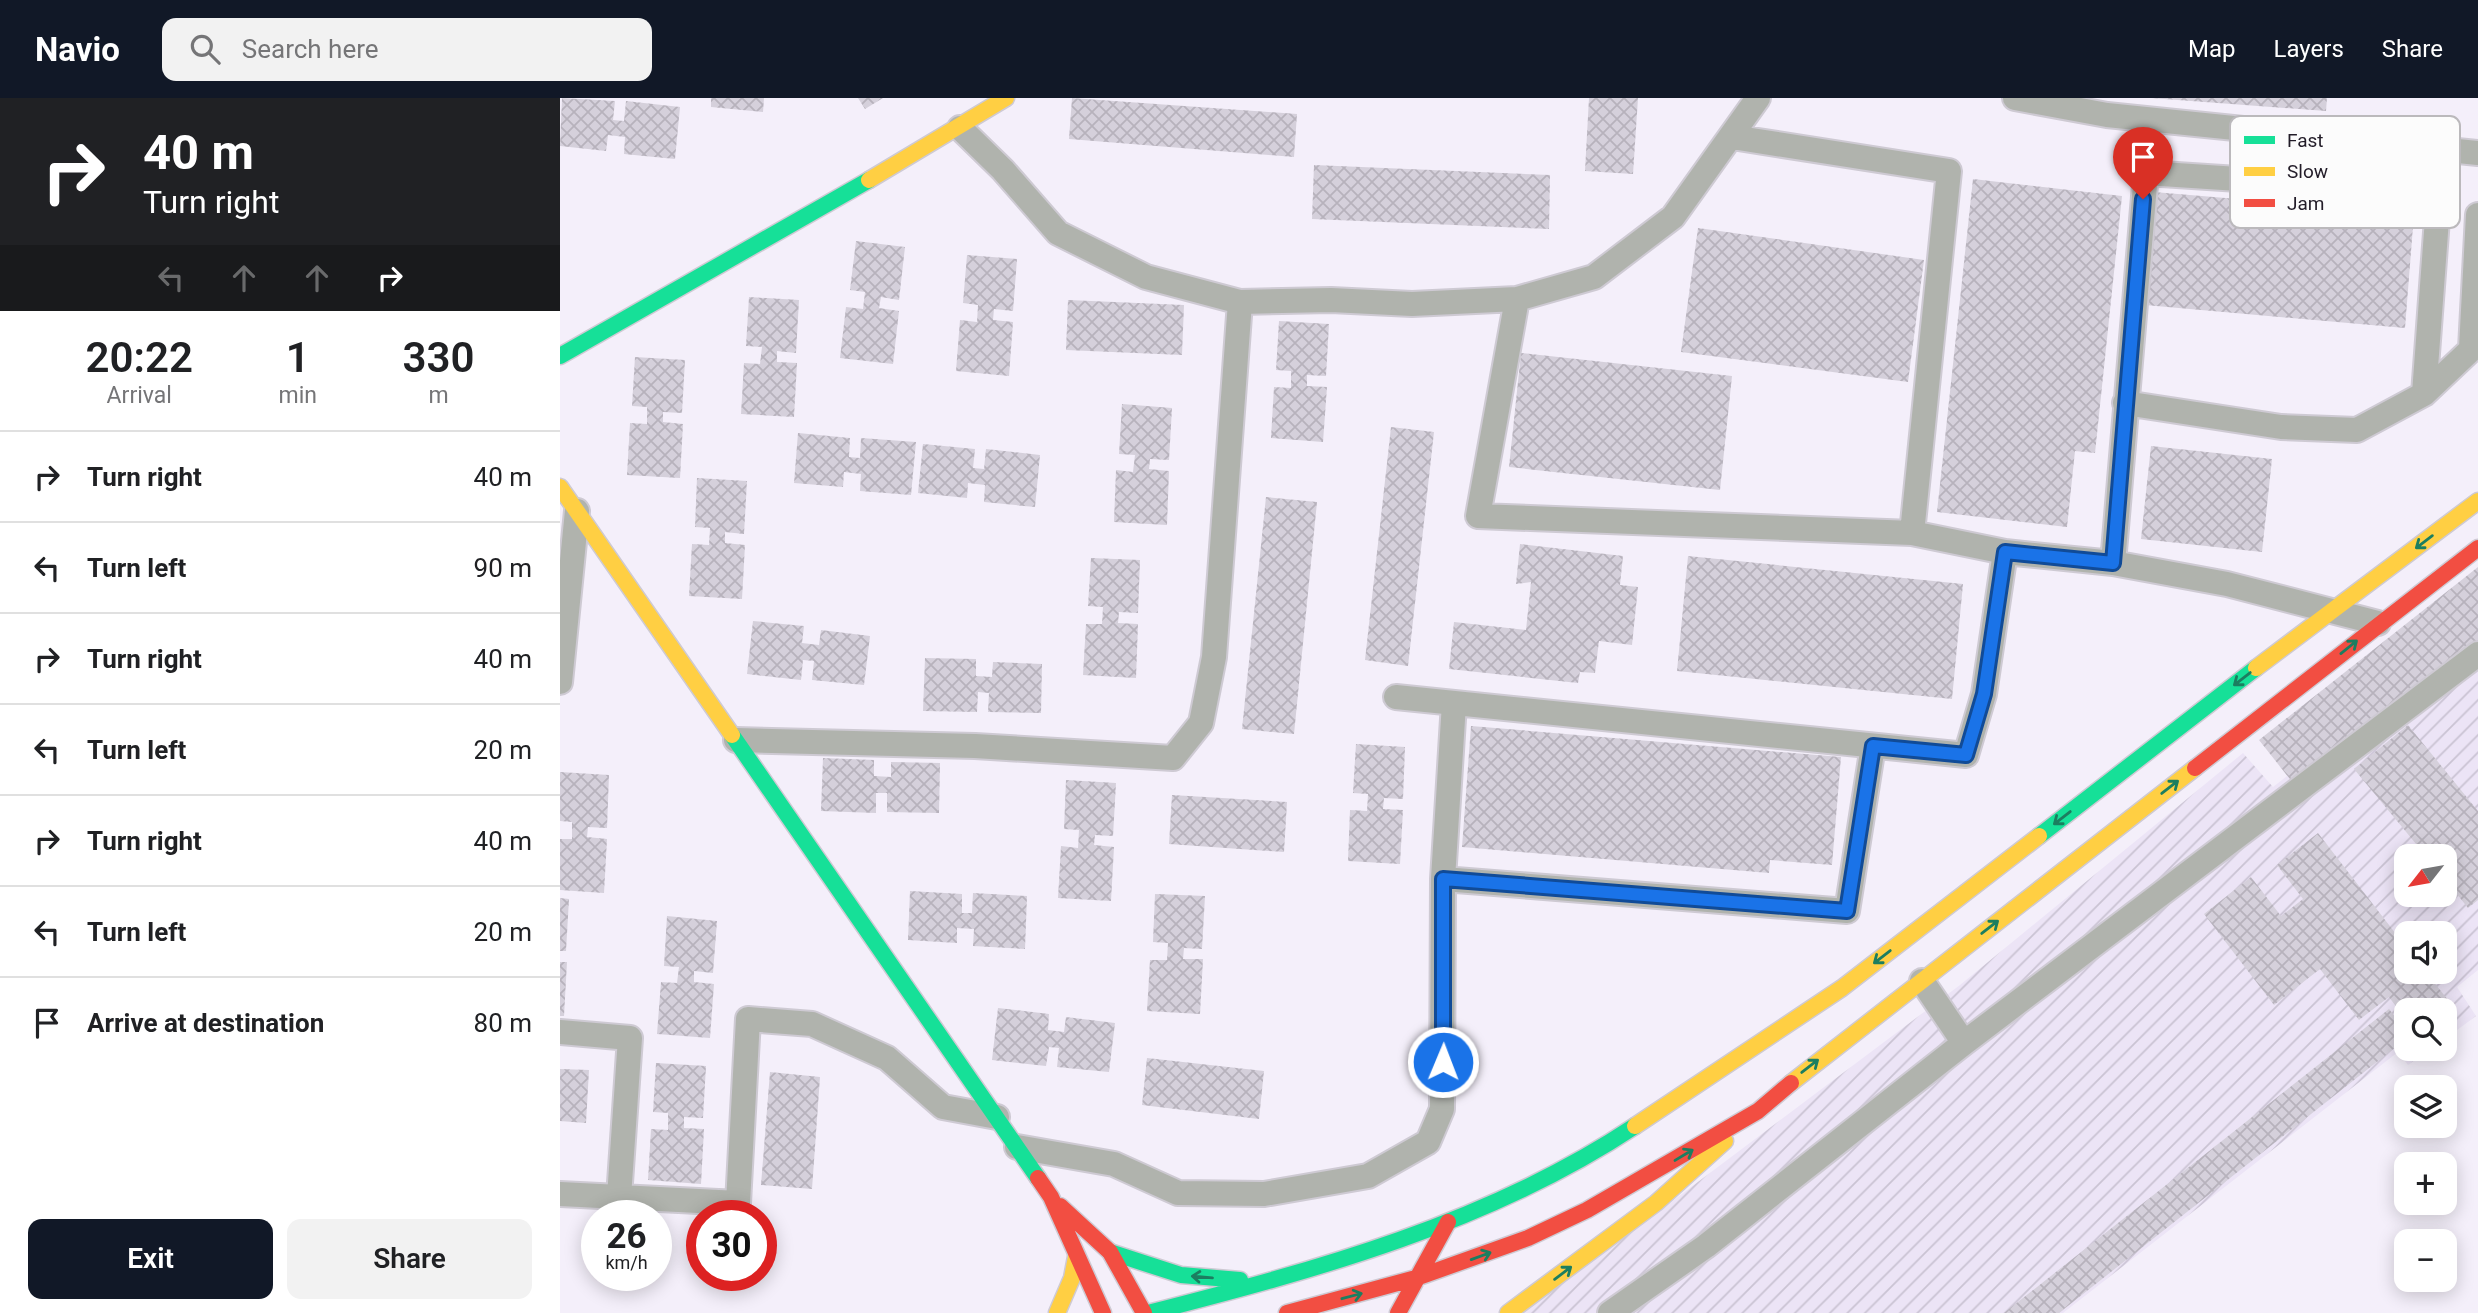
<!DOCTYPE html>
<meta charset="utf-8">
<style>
:root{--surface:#fff;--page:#f2f2f2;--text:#202124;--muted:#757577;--line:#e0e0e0;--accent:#111827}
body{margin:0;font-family:Roboto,sans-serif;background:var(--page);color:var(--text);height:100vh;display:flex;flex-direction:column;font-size:26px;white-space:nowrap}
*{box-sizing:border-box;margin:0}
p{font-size:23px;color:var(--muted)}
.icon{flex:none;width:38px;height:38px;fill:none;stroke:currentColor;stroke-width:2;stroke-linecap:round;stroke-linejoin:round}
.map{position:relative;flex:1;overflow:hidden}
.side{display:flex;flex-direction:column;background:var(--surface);width:560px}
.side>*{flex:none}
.hud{background:#202124;color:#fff;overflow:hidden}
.needle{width:46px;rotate:239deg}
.controls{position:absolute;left:1834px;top:746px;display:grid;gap:14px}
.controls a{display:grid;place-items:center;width:63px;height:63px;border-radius:14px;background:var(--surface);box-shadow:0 4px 18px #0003;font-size:35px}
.speed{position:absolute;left:21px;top:1102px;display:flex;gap:14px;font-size:35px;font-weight:700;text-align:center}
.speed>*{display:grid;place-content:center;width:91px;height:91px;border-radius:50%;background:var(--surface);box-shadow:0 4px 18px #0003;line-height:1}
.speed small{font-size:18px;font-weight:400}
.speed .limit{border:10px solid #d22;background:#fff;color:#111}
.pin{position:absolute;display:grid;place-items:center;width:60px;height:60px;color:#fff;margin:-72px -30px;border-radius:50% 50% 50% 0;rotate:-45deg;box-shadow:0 0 7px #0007}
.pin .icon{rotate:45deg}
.me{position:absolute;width:77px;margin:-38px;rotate:1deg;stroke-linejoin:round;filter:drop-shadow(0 0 5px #0008)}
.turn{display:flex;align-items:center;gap:24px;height:147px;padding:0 28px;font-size:32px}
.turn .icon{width:91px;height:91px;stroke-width:2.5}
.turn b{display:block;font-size:49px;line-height:60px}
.lanes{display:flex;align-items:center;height:66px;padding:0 28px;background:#0003;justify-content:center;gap:35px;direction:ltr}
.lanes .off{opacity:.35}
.eta{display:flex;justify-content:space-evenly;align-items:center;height:119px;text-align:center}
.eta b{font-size:42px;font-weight:600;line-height:49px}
.primary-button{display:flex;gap:14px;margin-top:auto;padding:14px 28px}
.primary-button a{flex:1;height:80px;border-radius:14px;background:var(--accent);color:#fff;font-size:28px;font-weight:600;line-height:80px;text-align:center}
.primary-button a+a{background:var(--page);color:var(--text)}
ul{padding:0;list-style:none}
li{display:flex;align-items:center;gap:21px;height:91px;padding:0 28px;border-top:2px solid var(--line)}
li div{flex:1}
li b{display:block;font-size:26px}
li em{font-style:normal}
header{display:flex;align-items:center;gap:42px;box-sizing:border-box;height:98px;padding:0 35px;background:var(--accent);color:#fff}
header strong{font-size:33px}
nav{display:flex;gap:38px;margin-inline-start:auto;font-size:24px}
.search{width:490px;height:63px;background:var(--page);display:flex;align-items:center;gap:18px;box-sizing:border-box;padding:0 24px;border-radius:14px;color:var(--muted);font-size:26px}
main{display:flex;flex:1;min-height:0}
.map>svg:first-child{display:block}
.industrial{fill:url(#industrial-furrows);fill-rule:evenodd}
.building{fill:url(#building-cross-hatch)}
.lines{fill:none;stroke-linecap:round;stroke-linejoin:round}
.street-casing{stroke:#cecad3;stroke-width:28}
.fast-casing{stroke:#cecad3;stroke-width:19}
.slow-casing{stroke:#cecad3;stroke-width:19}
.jam-casing{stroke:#cecad3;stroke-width:19}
.street{stroke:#b0b3ad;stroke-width:24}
.fast{stroke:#16e098;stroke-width:16}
.slow{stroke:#ffcf43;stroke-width:16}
.jam{stroke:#f24e42;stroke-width:16}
.oneway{stroke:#1c7e60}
.route-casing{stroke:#114b97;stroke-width:18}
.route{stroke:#1a73e8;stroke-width:12}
.key{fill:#fcfcfc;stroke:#bbb9bc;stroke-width:2}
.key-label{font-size:19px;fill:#221c28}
</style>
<header>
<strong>Navio</strong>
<div class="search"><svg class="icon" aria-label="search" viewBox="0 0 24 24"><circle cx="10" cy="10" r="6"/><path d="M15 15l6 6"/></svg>Search here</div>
<nav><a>Map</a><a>Layers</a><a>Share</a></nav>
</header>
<main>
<section class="side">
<div class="hud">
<div class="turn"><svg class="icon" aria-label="right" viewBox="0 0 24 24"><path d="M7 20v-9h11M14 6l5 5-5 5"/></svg><div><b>40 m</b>Turn right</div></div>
<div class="lanes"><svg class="icon off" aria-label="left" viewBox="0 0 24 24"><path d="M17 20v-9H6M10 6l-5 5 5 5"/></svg><svg class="icon off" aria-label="ahead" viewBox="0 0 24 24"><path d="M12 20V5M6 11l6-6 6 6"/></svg><svg class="icon off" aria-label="ahead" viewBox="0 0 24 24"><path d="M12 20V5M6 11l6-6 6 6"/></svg><svg class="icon" aria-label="right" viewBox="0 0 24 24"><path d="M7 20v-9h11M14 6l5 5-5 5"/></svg></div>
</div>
<div class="eta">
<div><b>20:22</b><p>Arrival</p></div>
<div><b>1</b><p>min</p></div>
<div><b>330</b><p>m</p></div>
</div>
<ul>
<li><svg class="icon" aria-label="right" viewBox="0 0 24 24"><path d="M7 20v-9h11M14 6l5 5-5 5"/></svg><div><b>Turn right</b></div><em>40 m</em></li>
<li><svg class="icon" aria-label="left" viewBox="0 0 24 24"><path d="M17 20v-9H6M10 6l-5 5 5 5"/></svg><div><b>Turn left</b></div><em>90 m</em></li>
<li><svg class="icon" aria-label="right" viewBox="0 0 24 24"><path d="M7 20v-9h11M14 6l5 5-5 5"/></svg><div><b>Turn right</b></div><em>40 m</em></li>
<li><svg class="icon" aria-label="left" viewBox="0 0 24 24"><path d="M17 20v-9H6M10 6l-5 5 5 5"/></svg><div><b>Turn left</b></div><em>20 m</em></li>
<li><svg class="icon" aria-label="right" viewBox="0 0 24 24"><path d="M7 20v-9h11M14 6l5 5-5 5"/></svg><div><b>Turn right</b></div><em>40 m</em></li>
<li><svg class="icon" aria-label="left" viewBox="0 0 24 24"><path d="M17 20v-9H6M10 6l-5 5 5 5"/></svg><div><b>Turn left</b></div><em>20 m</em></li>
<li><svg class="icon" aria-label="arrive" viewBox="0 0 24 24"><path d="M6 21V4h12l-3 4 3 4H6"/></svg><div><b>Arrive at destination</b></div><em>80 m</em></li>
</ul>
<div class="primary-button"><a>Exit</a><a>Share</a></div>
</section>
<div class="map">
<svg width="1918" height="1215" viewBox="0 0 1918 1215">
<defs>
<pattern id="industrial-furrows" width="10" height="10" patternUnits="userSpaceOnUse" patternTransform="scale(1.75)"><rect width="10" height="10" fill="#ece4f6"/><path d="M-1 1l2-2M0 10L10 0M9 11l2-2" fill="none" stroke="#cac3d3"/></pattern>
<pattern id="building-cross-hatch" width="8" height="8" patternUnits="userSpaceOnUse" patternTransform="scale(1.75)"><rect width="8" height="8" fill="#d5d0db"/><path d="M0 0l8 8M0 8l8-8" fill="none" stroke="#b7b2bc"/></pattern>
</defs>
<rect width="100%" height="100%" fill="#f4effa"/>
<path class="industrial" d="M1918,529V872L1897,889L1916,918L1885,941V912H1846V950H1871L1848,967L1838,954L1503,1215H949L1082,1126L1400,887L1683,655L1713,689ZM1846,758H1885V796H1846ZM1846,835H1885V873H1846Z"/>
<path class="building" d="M2,0L55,3L53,22L64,23L66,3L120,9L115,61L64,56L65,39L48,37L46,53L0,48Z
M151,0H204L203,14L151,9Z
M298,0H323L305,11Z
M512,0L737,16L734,59L509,41Z
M1029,0H1078L1073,76L1025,73Z
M1591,0H1767L1766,13Z
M754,67L990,77L989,131L752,121Z
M1413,81L1562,98L1535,355L1515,353L1507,429L1377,414Z
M1594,94L1854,116L1845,230L1585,207Z
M1138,130L1364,162L1348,284L1121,254Z
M296,143L345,149L339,202L321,199L319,210L339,213L333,266L280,260L286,209L303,211L305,194L290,192Z
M407,157L457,161L453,213L434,211L433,222L453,224L449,278L396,273L400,222L417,224L418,207L403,205Z
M189,199L239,202L236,255L217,253V264L237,265L234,319L181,316L184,265L200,266L202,249L186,248Z
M508,202L624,207L622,257L506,252Z
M719,223L769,226L766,278L747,277V288L767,289L763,344L711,340L714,289L731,290V273L716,272Z
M961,255L1172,278L1160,392L949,369Z
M75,259L125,262L122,315L103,314V324L123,326L120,380L67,377L70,325L87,326V309L72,308Z
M562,306L612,310L609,362L590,361L589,371L609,373L607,427L554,424L556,372L573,374L575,357L559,356Z
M831,329L874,334L848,568L805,562Z
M238,335L290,340L289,359L300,360L301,340L356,344L351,397L300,393L301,376L284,374L283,389L234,385Z
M363,346L415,351L413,370L424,371L426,351L480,357L475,409L424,404L425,387L408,385L407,400L358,395Z
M1591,348L1712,361L1702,454L1581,441Z
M137,380L187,383L184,436L165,434V445L185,447L182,501L129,498L132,446L149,447L150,430L135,429Z
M706,399L757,404L734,636L682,631Z
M960,446L1063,458L1060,487L1078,489L1072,547L1039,543L1035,575L1020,574L1018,585L889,571L894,524L966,532L971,484L956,486Z
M1128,458L1403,486L1392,601L1117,573Z
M531,460L580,462L578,515L559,514L558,525L578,526L576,580L523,577L526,526H542L543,509L528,508Z
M1918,469V546L1737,690L1699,642Z
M193,523L244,528L242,545L259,547L261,532L310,538L304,587L252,582L254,563L243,562L241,582L187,576Z
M365,560L416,561V578L432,579L433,564L482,566L481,615L428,614L429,595L418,594L417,614L363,613Z
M1848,627L1918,713V802L1908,810L1885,781V758H1866L1794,671Z
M911,628L1281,659L1272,767L1210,762L1209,775L902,749Z
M796,646L845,649L843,701L824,700L823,711L843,712L840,766L788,763L790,712L807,713L808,696L793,695Z
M263,660L314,662V678L331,679V664L380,665L379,715L327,714V695H316V715L261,713Z
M0,674L49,677L47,730L28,729L27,739L47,741L44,795L0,792V741H12V724L0,723Z
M506,682L556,685L553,738L535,737L534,747L554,749L551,803L498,800L501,748L518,750L519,732L504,731Z
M612,697L727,704L724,754L609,746Z
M1758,735L1846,849V873H1865L1888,902L1876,912H1846V922L1829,899L1799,922L1760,871L1714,907L1644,816L1691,779L1721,818L1743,801L1717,767Z
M350,793L402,796V815H412L413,795L467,798L465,851L413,848L414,831L397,830V845L348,842Z
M595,796L645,798L642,851L624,850L623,861H643L640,916L587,913L590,862H607L608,845L593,844Z
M0,800L9,801L6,853H0Z
M107,818L157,823L153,875L134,873V884L154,886L150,940L97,936L101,884L117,885L119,869L104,868Z
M0,864H7L4,918H0Z
M438,910L489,916L488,932L504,934L506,919L555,925L549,974L497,969L499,950L489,949L486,968L432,962Z
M1829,911L1846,933V941L1499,1215H1444Z
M587,960L704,973L699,1021L582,1007Z
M96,965L146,968L143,1020L124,1019V1030L144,1031L141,1086L88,1082L91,1031L108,1032V1015L93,1014Z
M0,971L29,972L26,1025L0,1023Z
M210,974L260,979L252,1091L201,1087Z"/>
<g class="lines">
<g class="street-casing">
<path id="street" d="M1455,0L1547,17L1918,55
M400,30L443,72L498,135L586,179L680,204L771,202L852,206L957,201L1034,179L1113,119L1198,0
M1172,39L1389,73L1352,435
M957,201L918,418L1352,435L1445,454L1553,465L1667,486L1818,525
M1911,251L1918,117
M1565,305L1721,329L1797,332L1864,296L1918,245
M1553,465L1586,75L1879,94L1864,296
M0,584L17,413
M836,599L1406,657L1424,596L1445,454
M176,642L415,648L613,660L641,625L654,559L680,204
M883,781L1287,813L1313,648
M1362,883L1404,945
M0,934L70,940L59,1099
M457,1049L554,1066L618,1095L704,1096L808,1078L868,1044L882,1011L883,781L894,605
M0,1096L178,1105L188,921L252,926L327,960L383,1009L437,1019
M1050,1215L1146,1148L1404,945L1918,556"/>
</g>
<g class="fast-casing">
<path id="fast" d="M0,258L309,82
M172,637L478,1080
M1479,738L1696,570
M550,1154L621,1177L680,1182
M588,1215C756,1172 929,1125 1075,1028"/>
</g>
<g class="slow-casing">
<path id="slow" d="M309,82L446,0
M0,389L172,637
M1696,570L1918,403
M1231,985L1635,670
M1075,1028L1282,890L1479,738
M497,1215L512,1180L516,1159
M948,1215L1096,1105L1165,1043"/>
</g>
<g class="jam-casing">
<path id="jam" d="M1635,670L1918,450
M478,1080L491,1099L543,1215
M500,1108L550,1154L584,1215
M727,1215L856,1180L968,1140L1027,1112L1198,1013L1231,985
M838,1215L888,1124"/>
</g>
<use href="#street" class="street"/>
<use href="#fast" class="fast"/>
<use href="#slow" class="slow"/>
<use href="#jam" class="jam"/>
</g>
<defs><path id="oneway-shaft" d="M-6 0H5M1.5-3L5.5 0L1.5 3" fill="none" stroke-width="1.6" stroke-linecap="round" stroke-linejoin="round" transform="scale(1.75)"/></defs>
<g class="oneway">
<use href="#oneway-shaft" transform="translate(1864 444) rotate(143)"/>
<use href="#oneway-shaft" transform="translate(1789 549) rotate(-39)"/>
<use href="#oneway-shaft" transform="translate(1682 581) rotate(142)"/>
<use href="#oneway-shaft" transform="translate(1610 689) rotate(-38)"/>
<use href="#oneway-shaft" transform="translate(1502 720) rotate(142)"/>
<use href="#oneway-shaft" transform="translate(1430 829) rotate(-38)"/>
<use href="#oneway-shaft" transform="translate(1322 859) rotate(142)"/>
<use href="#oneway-shaft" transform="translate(1250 968) rotate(-38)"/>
<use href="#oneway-shaft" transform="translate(1124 1057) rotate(-31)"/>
<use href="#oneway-shaft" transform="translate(921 1158) rotate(-20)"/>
<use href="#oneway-shaft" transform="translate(1003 1175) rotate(-37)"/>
<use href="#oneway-shaft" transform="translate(642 1179) rotate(-175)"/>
<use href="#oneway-shaft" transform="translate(792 1198) rotate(-15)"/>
</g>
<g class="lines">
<g class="route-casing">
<path id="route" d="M883,964V781L1287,813L1313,648L1406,657L1424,596L1445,454L1553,465L1583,101"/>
</g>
<use href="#route" class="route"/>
</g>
<rect x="1670" y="18" width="230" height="112" rx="10" class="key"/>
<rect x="1684" y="38" width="31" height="8" fill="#16e098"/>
<rect x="1684" y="69" width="31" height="9" fill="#ffcf43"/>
<rect x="1684" y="101" width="31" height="8" fill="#f24e42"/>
<g class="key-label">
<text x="1727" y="49">Fast</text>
<text x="1727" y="80">Slow</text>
<text x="1727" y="112">Jam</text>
</g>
</svg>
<div class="controls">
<a><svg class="needle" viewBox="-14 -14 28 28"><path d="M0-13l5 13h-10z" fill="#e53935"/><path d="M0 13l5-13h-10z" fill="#757577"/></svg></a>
<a><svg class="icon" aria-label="sound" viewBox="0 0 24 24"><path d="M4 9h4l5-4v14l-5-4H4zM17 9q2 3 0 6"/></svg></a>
<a><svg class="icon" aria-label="search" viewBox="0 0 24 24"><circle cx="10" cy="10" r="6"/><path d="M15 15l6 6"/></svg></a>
<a><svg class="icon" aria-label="layers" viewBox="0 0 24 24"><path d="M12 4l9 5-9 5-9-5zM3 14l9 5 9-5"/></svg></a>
<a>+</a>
<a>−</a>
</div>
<div class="speed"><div>26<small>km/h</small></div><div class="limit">30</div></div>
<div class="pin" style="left:1583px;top:101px;background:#d93025"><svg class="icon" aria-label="arrive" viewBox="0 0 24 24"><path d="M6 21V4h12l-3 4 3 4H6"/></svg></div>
<svg class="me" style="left:883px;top:964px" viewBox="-20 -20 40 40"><circle r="17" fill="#1a73e8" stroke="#fff" stroke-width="3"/><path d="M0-11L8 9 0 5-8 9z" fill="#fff"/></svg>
</div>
</main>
